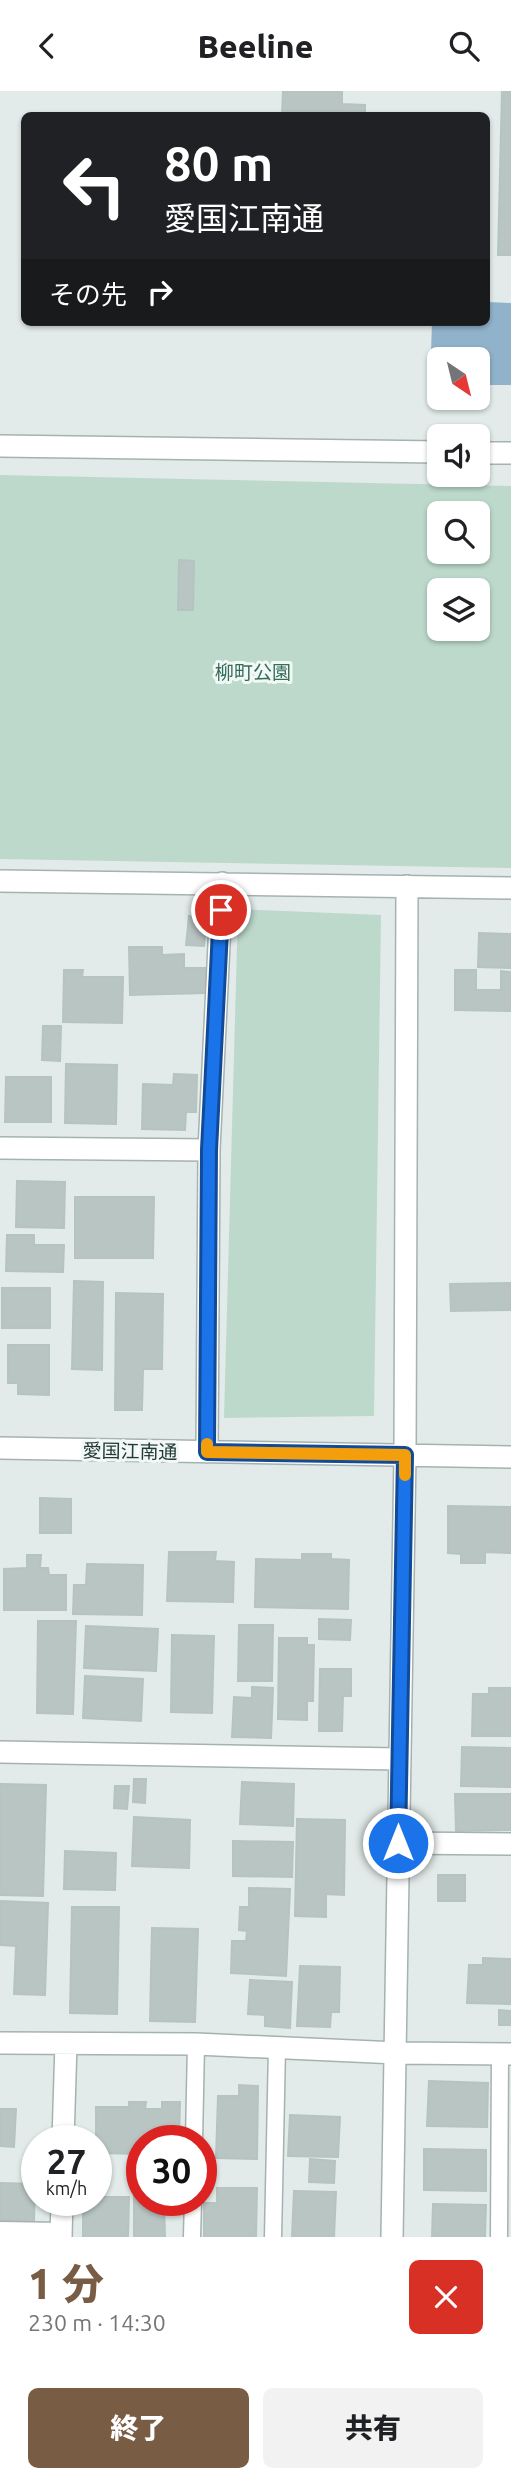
<!DOCTYPE html>
<html lang="ja">
<meta charset="utf-8">
<style>
:root{--surface:#fff;--page:#f2f2f2;--text:#202124;--muted:#757577;--accent:#785c43}
body{margin:0;font-family:Ubuntu,"Noto Sans JP",sans-serif;background:var(--page);color:var(--text);height:100vh;display:flex;flex-direction:column;font-size:26px;white-space:nowrap}
*{box-sizing:border-box;margin:0}
p{font-size:23px;color:var(--muted)}
.icon{flex:none;width:38px;height:38px;fill:none;stroke:currentColor;stroke-width:2;stroke-linecap:round;stroke-linejoin:round}
.map{position:relative;height:2146px;overflow:hidden}
.sheet{display:flex;flex-direction:column;background:var(--surface);flex:1}
.sheet>*{flex:none}
.banner{position:absolute;left:21px;top:21px;width:469px;height:214px;border-radius:10px;box-shadow:0 2px 5px #0004;background:#202124;color:#fff;overflow:hidden}
.needle{width:46px;rotate:145deg}
.buttons{position:absolute;left:427px;top:256px;display:grid;gap:14px}
.buttons a{display:grid;place-items:center;width:63px;height:63px;border-radius:10px;background:var(--surface);box-shadow:0 2px 5px #0004;font-size:35px}
.speed{position:absolute;left:21px;top:2034px;display:flex;gap:14px;font-size:35px;font-weight:700;text-align:center}
.speed>*{display:grid;place-content:center;width:91px;height:91px;border-radius:50%;background:var(--surface);box-shadow:0 2px 5px #0004;line-height:1}
.speed small{font-size:18px;font-weight:400}
.speed .limit{border:10px solid #d22;background:#fff;color:#111}
.pin{position:absolute;display:grid;place-items:center;width:60px;height:60px;color:#fff;margin:-30px;border:4px solid #fff;border-radius:50%;box-shadow:0 2px 7px #0007}
.me{position:absolute;width:77px;margin:-38px;rotate:0deg;stroke-linejoin:round;filter:drop-shadow(0 0 5px #0008)}
.turn{display:flex;align-items:center;gap:24px;height:147px;padding:0 28px;font-size:32px}
.turn .icon{width:91px;height:91px;stroke-width:2.5}
.turn b{display:block;font-size:49px;line-height:60px}
.then{display:flex;align-items:center;height:66px;padding:0 28px;background:#0003;gap:14px;font-size:26px}
.round{display:grid;place-items:center;flex:none;width:74px;height:74px;border-radius:10px;background:var(--page)}
.overview{display:flex;align-items:center;justify-content:space-between;height:119px;padding:0 28px}
h1{font-size:42px;font-weight:800;line-height:52px;color:var(--accent)}
.cta{display:flex;gap:14px;margin-top:auto;padding:14px 28px}
.cta a{flex:1;height:80px;border-radius:10px;background:var(--accent);color:#fff;font-size:28px;font-weight:800;line-height:80px;text-align:center}
.cta a+a{background:var(--page);color:var(--text)}
header{display:flex;justify-content:space-between;align-items:center;height:91px;padding:0 28px;background:var(--surface);font-size:32px;font-weight:800}
.map>svg:first-child{display:block}
.green{fill:#bdd9cc;fill-rule:evenodd}
.water{fill:#90b2ca}
.building{fill:#b8c5c3;stroke:#b5c4c1;stroke-width:2}
.lines{fill:none;stroke-linecap:round;stroke-linejoin:round}
.service-casing{stroke:#a5b2b1;stroke-width:19}
.minor-casing{stroke:#a5b2b1;stroke-width:24}
.tertiary-casing{stroke:#a5b2b1;stroke-width:24}
.service{stroke:#fff;stroke-width:16}
.minor{stroke:#fff;stroke-width:21}
.tertiary{stroke:#fff;stroke-width:21}
.route-casing{stroke:#114b97;stroke-width:18}
.route{stroke:#1a73e8;stroke-width:12}
.slow{stroke:#f59e0b;stroke-width:12}
.labels{text-anchor:middle;stroke-width:6;stroke-linejoin:round;paint-order:stroke}
.park-label{font-size:19px;fill:#336c57;stroke:#f2f8f6}
.street-label{font-size:19px;fill:#243a39;stroke:#f2f8f6}
</style>
<header><svg class="icon" aria-label="back" viewBox="0 0 24 24"><path d="M15 5l-7 7 7 7"/></svg>Beeline<svg class="icon" aria-label="search" viewBox="0 0 24 24"><circle cx="10" cy="10" r="6"/><path d="M15 15l6 6"/></svg></header>
<div class="map">
<svg width="511" height="2146" viewBox="0 0 511 2146">
<rect width="100%" height="100%" fill="#e2ebe9"/>
<path class="green" d="M0,384L511,395V777L0,768ZM439,422H478V460H439ZM439,499H478V537H439Z
M238,818L381,824L374,1325L224,1327Z"/>
<path class="water" d="M487,211L511,212V294H478V268H439V293L430,292L432,231H486Z"/>
<path class="building" d="M283,0H342V13L365,14V24H282Z
M502,0H511V164H498Z
M179,469L194,470L193,519H178Z
M189,825L197,826L206,835L204,855L186,854Z
M479,842L511,843V877L478,876Z
M129,856H162V864L184,863V877H205L206,902L130,904Z
M64,879H83L82,886H123L122,932L63,931Z
M455,879H476V899H501V880L511,881V920L455,919Z
M43,935H61L60,970L42,969Z
M66,973L117,974L116,1033L65,1032Z
M174,983L197,984L196,1021H186L185,1039L142,1038L143,993L173,994Z
M6,986H51V1031H5Z
M17,1090L65,1091L64,1137L16,1136Z
M75,1106H154L153,1167H75Z
M7,1144H34V1154H64L63,1181L6,1180Z
M74,1190L103,1191L102,1279L72,1278Z
M511,1192V1219L451,1220L450,1193Z
M2,1197H50V1237H2Z
M116,1202L163,1203L162,1278H143L142,1319H115Z
M8,1254H49V1304L18,1303V1292H8Z
M40,1407L71,1408V1442H40Z
M448,1415L511,1416V1462L485,1461V1472H461V1463L448,1462Z
M169,1461H216L215,1470L234,1471L233,1511L167,1510Z
M302,1463H331V1468L349,1469L348,1518L255,1516L256,1468L302,1469Z
M27,1464H41L40,1477H48L49,1484H66V1519H4V1478L27,1477Z
M87,1473L143,1474L142,1524L73,1523L74,1494H86Z
M319,1528L351,1529L350,1549L319,1548Z
M38,1530H76L73,1623L37,1622Z
M239,1534H273L272,1590H238Z
M86,1535L158,1538L156,1580L84,1577Z
M172,1544L214,1545L212,1622L171,1621Z
M279,1547H307V1554H314L313,1610H307V1629L278,1628Z
M320,1578H351V1605H343L342,1640H319Z
M85,1585L143,1588L141,1630L83,1627Z
M252,1596L273,1597L271,1647L232,1646L234,1606L252,1607Z
M489,1597H511V1645H472L473,1603H489Z
M462,1656L511,1657V1696L461,1695Z
M134,1688H146L145,1712L133,1711Z
M242,1691L294,1693L293,1735L240,1733Z
M0,1693L46,1694L43,1805L0,1804Z
M115,1695H129L127,1718L114,1717Z
M455,1703H511V1739L456,1740Z
M134,1726L190,1729L189,1777L132,1775Z
M297,1728L345,1729L344,1804L326,1803V1826L295,1825Z
M233,1750L293,1751L292,1786L233,1785Z
M65,1760L116,1762L115,1799L64,1798Z
M438,1784H465V1810H438Z
M249,1797L290,1798L286,1885L231,1882L232,1850H246L247,1840L239,1839L240,1816H249Z
M0,1810L48,1812L45,1904L14,1903L16,1855L0,1854Z
M72,1816H119L117,1923L70,1922Z
M152,1837L198,1838L195,1931L150,1930Z
M483,1867L511,1868V1913L467,1912L469,1874H483Z
M300,1875L340,1876L339,1921H331L330,1936L297,1935Z
M250,1889L292,1891L290,1937L265,1935V1924L248,1923Z
M499,1919L511,1920V1934H499Z
M429,1990L488,1992L487,2036L427,2035Z
M239,1994L258,1995L257,2068L216,2067L218,2005H239Z
M129,2011H146L145,2018H162V2011H180L179,2049H142V2063L96,2062V2016H129Z
M0,2018H16L14,2056L0,2055Z
M290,2024L340,2026L338,2066L288,2065Z
M424,2058L486,2059V2100L424,2099Z
M310,2068L335,2070L334,2092L309,2091Z
M134,2075H142V2109H164L165,2146H134Z
M0,2092L35,2093L34,2130L0,2129Z
M217,2097H257L256,2146H204V2112H217Z
M294,2100L336,2101L334,2146H292Z
M96,2106H129L128,2146H83V2109H96Z
M433,2113L486,2114L485,2146H432Z"/>
<g class="lines">
<g class="service-casing">
<path id="service" d="M194,2049L196,1953
M0,2139L61,2140
M192,2146L193,2109
M273,2146L277,1956
M499,2146L500,1963"/>
</g>
<g class="minor-casing">
<path id="minor" d="M0,790L511,797
M0,1057L209,1059
M0,1357L511,1366
M207,1361L209,1059L222,792
M0,1661L398,1668
M398,1752L511,1753
M0,1952L196,1953L397,1962L511,1963
M63,2049L66,1953
M61,2146L62,2109
M392,2146L405,1364L407,795"/>
</g>
<g class="tertiary-casing">
<path id="tertiary" d="M0,355L439,361
M478,362H511"/>
</g>
<use href="#service" class="service"/>
<use href="#minor" class="minor"/>
<use href="#tertiary" class="tertiary"/>
</g>
<g class="lines">
<g class="route-casing">
<path id="route" d="M221,819L209,1059L207,1361L405,1364L398,1752"/>
</g>
<use href="#route" class="route"/>
<path class="slow" d="M207,1353V1361L405,1364V1384"/>
</g>
<g class="labels">
<g class="park-label">
<text x="253" y="588">柳町公園</text>
</g>
<g class="street-label">
<text transform="translate(130 1360) rotate(1)" y="7">愛国江南通</text>
</g>
</g>
</svg>
<div class="buttons">
<a><svg class="needle" viewBox="-14 -14 28 28"><path d="M0-13l5 13h-10z" fill="#e53935"/><path d="M0 13l5-13h-10z" fill="#757577"/></svg></a>
<a><svg class="icon" aria-label="sound" viewBox="0 0 24 24"><path d="M4 9h4l5-4v14l-5-4H4zM17 9q2 3 0 6"/></svg></a>
<a><svg class="icon" aria-label="search" viewBox="0 0 24 24"><circle cx="10" cy="10" r="6"/><path d="M15 15l6 6"/></svg></a>
<a><svg class="icon" aria-label="layers" viewBox="0 0 24 24"><path d="M12 4l9 5-9 5-9-5zM3 14l9 5 9-5"/></svg></a>
</div>
<div class="speed"><div>27<small>km/h</small></div><div class="limit">30</div></div>
<div class="pin" style="left:221px;top:819px;background:#d93025"><svg class="icon" aria-label="arrive" viewBox="0 0 24 24"><path d="M6 21V4h12l-3 4 3 4H6"/></svg></div>
<svg class="me" style="left:398px;top:1752px" viewBox="-20 -20 40 40"><circle r="17" fill="#1a73e8" stroke="#fff" stroke-width="3"/><path d="M0-11L8 9 0 5-8 9z" fill="#fff"/></svg>
<div class="banner">
<div class="turn"><svg class="icon" aria-label="left" viewBox="0 0 24 24"><path d="M17 20v-9H6M10 6l-5 5 5 5"/></svg><div><b>80 m</b>愛国江南通</div></div>
<div class="then">その先<svg class="icon" aria-label="right" viewBox="0 0 24 24"><path d="M7 20v-9h11M14 6l5 5-5 5"/></svg></div>
</div>
</div>
<section class="sheet">
<div class="overview"><div><h1>1 分</h1><p>230 m · 14:30</p></div><a class="round" style="background:#d93025;color:#fff"><svg class="icon" aria-label="close" viewBox="0 0 24 24"><path d="M6 6l12 12M18 6L6 18"/></svg></a></div>
<div class="cta"><a>終了</a><a>共有</a></div>
</section>
